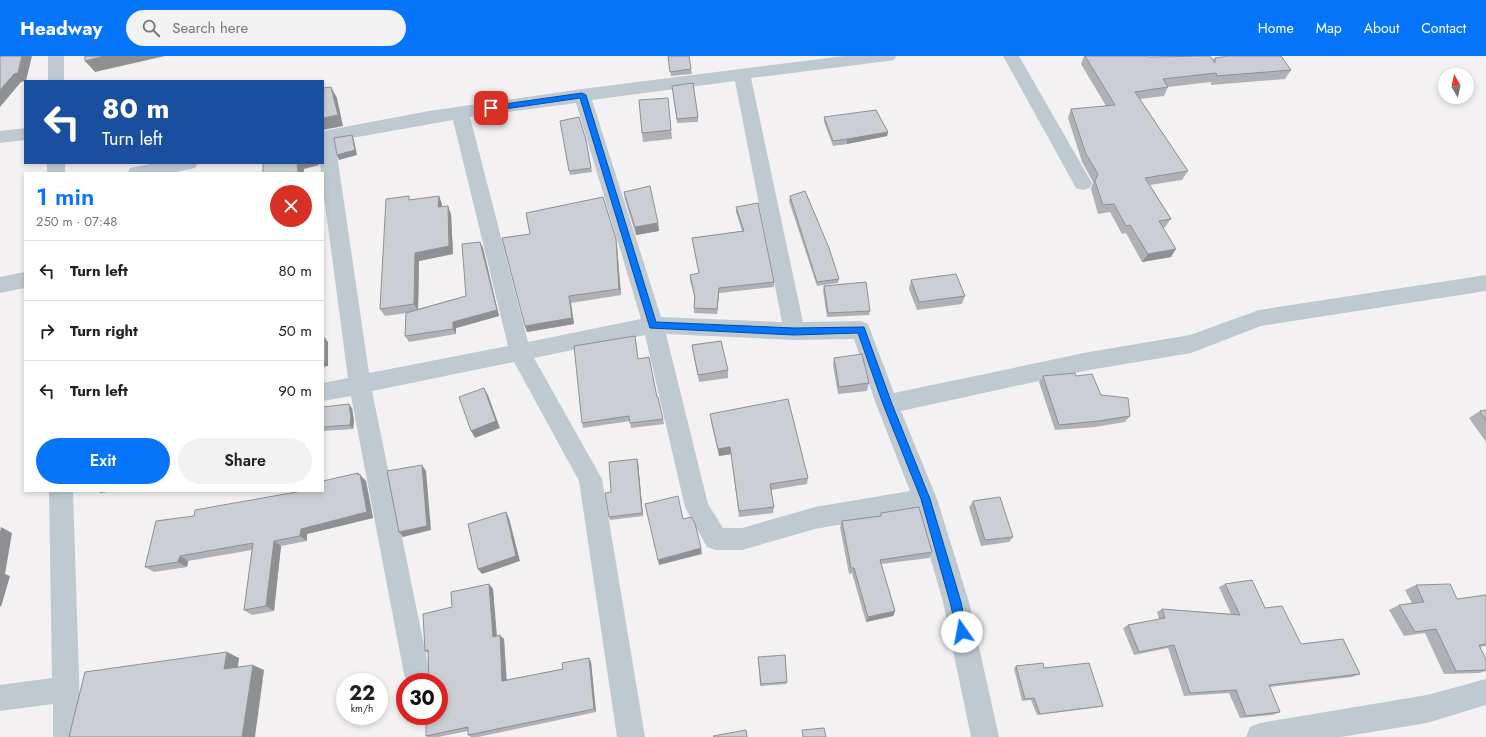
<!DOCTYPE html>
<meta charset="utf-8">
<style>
:root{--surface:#fff;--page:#f2f2f2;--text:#202124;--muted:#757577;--line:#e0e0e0;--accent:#0675f9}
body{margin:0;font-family:Jost,sans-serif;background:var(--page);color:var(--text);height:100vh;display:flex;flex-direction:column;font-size:15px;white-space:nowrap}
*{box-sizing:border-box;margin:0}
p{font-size:13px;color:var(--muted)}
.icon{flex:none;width:22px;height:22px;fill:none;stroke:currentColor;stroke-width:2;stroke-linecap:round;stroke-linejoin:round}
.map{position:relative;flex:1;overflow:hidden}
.panel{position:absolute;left:24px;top:116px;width:300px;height:320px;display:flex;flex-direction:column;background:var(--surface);border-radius:0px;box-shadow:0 2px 6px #0003}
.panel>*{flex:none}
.guide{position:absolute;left:24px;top:24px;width:300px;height:84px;border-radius:0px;box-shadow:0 2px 6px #0003;background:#1a4fa0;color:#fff;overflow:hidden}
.needle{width:26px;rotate:351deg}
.fabs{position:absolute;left:1438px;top:12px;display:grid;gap:8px}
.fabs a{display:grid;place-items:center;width:36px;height:36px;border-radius:50%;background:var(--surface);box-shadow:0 2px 6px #0003;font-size:20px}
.speed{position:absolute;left:336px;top:617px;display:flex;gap:8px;font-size:20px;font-weight:700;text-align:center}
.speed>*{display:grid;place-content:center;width:52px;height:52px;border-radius:50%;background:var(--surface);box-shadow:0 2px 6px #0003;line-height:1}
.speed small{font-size:10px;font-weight:400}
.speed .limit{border:6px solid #d22;background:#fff;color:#111}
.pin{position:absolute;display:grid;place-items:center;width:34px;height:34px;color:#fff;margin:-17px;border-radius:8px;box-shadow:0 2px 6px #0006}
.me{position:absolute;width:44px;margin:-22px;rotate:348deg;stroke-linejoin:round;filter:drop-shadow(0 0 3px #0008)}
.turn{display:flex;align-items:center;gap:14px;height:84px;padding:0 12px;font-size:18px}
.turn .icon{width:52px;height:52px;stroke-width:2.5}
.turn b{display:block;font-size:28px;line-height:34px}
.round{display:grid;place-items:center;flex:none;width:42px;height:42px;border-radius:21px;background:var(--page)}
.summary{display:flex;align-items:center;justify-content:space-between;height:68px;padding:0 12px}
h1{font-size:24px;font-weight:600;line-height:30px;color:var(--accent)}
.action{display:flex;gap:8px;margin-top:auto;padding:8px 12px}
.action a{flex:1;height:46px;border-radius:24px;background:var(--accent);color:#fff;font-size:16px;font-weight:600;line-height:46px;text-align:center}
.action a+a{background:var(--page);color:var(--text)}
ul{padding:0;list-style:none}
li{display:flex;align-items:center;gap:12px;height:60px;padding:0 12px;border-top:1px solid var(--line)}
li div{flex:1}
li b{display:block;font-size:15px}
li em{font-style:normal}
header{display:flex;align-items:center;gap:24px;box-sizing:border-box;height:56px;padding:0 20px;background:var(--accent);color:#fff}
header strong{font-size:19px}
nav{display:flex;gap:22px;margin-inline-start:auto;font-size:14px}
.search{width:280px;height:36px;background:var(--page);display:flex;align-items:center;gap:10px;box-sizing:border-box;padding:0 14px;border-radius:22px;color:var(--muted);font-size:15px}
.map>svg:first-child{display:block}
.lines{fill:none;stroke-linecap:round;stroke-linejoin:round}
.minor{fill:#bec9d2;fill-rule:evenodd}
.wall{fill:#afb1b6}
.shaded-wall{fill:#8e9094}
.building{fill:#cbced4;stroke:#8e9094}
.route{fill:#0675f9;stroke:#044ca2}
</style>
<header>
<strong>Headway</strong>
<div class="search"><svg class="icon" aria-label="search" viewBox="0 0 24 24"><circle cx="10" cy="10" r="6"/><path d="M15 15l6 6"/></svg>Search here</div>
<nav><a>Home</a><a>Map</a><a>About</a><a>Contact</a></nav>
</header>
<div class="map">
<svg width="1486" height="681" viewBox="0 0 1486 681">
<rect width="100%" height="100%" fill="#f4f1f2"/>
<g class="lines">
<path class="minor" d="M48,0H64V25H48Z
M844,0H896L894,4L888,5L751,22L803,266L861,265L868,268L894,337L1089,296L1190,279L1259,254L1486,219V235L1261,270L1191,297L1089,314L901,355L937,443L969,546L999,681H971L943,546L917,455L815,473L742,494H716L707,491L685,451L645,279L534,302L602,423L645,681H617L579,425L514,306L372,335L430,618L427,626H407L404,618L351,340L323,345V327L348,322L323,133V117H321L320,107H323V75L429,55L582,33ZM735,25L782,266L661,261L592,44ZM576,47L641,263L528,286L470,61ZM453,64L508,290L369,317L335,85ZM666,278L794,284L854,283L876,348L910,435L815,451L742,472H723L708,448Z
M1003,0H1019L1092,127L1090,132L1083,134L1076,132Z
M25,72V84L0,87V75Z
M47,107H65V117H47Z
M155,107H198L195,112L171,117H128L130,112Z
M25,216V232L0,237V221Z
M49,435H73L81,681H53V648L0,655V629L52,622Z
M1486,623V649L1427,667L1341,681H1246L1250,671L1260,667L1427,639Z"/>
</g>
<path class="wall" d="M668,0L691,13L692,18L671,20Z
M1084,0H1146L1147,1L1213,4L1215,2L1291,14L1285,23L1211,29V26L1168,31L1164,40L1140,43L1188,115L1182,124L1150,129L1171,163L1165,171L1163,172L1171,201L1142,206L1126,177L1122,178L1110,156L1098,158L1091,133L1093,126L1082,106L1068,62L1071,53L1106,50L1081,8Z
M672,30L698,61V66L677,67Z
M668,42L672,83L643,86L642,77Z
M824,61L888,76L887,80L847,88L833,90L824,66Z
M586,84L592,116L570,119L569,115Z
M624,136L658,167L659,175L636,179L625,144Z
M790,140L839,223L838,227L817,230L789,145Z
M411,144L442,148V151L451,158L453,198L419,205L418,253L466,240L480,186L483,192L499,260L456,272V278L409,286L405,280L406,257L385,260L380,253Z
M736,151L774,226V231L719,237L717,258L694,257V252L695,243L690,224V219L699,218L693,187L692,182L742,175L736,156Z
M616,183L617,190L621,239L571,247L574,268L527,276L525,270Z
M911,224L965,240L962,248L917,254L909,233Z
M824,230L870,255L869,259L827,261L823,234Z
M636,285L638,303L657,341L663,363L664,368L631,372L630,365L583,372L582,367Z
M692,289L728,314V322L699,326L693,297Z
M834,302L869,327L867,335L838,338L833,309Z
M1043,320H1076L1130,360L1125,366L1095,371L1055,374L1039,326Z
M323,351L352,352L354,365L353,373L323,375Z
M1486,354V386L1469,362L1480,355Z
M710,358L808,422L807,428L771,434L774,451L773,457L739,461L731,398L719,400L711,366Z
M637,403L638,406L643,460L610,464L609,461L611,436Z
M358,417L366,425L373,462L307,478V485L281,490L274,555L252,559L244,554L252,494L188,505L187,511L154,516L145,511L194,460L323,435Z
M973,445L1013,481L1009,486L981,490L969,451Z
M881,457L932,496L929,502L881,508L895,555L893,560L866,566L852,517L849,518L840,471L842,465L880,460Z
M489,528L493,533L497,580L504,583L506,624L563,613L589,602L591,606L596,656L478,681H471L468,679V675L438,681H428L426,680L439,660L428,597L425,595L452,551Z
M1225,528L1265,552L1301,588L1360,618L1352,621L1270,631L1280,656L1273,659L1240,662L1229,637L1184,640L1168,592L1134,599L1123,572L1128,569L1159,563L1157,556L1162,553L1231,558L1219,531Z
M1416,529L1457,543L1486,539V590L1480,591L1486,603V615L1479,617L1444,618L1425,577L1404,580L1389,554L1399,549L1412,547L1405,534Z
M758,601L787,626V628L760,630Z
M1016,610L1044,612L1103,650L1100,651L1037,659L1031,644L1022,645L1014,612Z"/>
<path class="shaded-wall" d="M22,0H32L26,25L21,26L0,51V34L14,18Z
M105,0H165L95,16L85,5Z
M331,31L337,42L343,70L323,74V62Z
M888,76L887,80L847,88V83Z
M352,79L354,84L357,99L339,104L337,99Z
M297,107H319V109L304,113V117H298Z
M439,140L442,148V159L438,151Z
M448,150L451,158L453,198L419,205L418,255L414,248L415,197Z
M658,167L659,175L636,179L635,171Z
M616,183L617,190L621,239L619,233Z
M480,186L483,192L499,260L456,272V278L453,273V266L497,254Z
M1176,193L1171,201L1142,206L1148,198Z
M719,232V237L717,258V253Z
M569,240L571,247L574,268L527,276L525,270Z
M325,282L328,286V310L323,311Z
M484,332L488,339L500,372L475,382L471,375Z
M349,348L352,352L354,365L353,373L350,369Z
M730,391L731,398L719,400L718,393Z
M637,403L638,406L643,460L642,457Z
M422,409L426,415L431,474L403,481L399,476Z
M358,417L366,425L373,462L307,478V485L300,480L301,473L358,419Z
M97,435H113L101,437Z
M506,456L509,462L520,505L482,518L478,513Z
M1,471L12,477L5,518L10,520L1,551L0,550V476Z
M274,485L281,490L274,555L266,550Z
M701,492L702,498L659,509L658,504Z
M180,500L188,505L187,511L178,506Z
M489,528L493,533L497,585L493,581Z
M895,555L893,560L866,566L868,561Z
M500,579L504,583L507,629L502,625Z
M227,596L239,602L237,618L224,613Z
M589,602L591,606L596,656L594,653Z
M253,609L264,614L255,681H242Z"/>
<path class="building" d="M0,0H22L18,17L14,18L0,34Z
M85,0H105L85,5Z
M668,0H689L691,13L670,16Z
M1085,0H1146L1147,1L1210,0L1215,7V2L1229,0H1281L1291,14L1217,20L1216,17L1163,23L1168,31L1135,36L1188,115L1145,122L1171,163L1159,165L1176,193L1148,198L1130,169L1126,170L1114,148L1103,149L1095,125L1098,118L1086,98L1071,53L1115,49Z
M693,27L698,61L677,63L672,30Z
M331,31L338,59L323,62V32Z
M668,42L671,74L642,77L639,44Z
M876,54L888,76L847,83L833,85L824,61Z
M579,61L586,84L591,112L569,115L560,65Z
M352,79L355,94L337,99L334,82Z
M263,107H297L298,117H263Z
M650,130L658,167L635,171L624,136Z
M805,135L829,192L839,223L817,226L790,140Z
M409,140V144L439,140L438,151L448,150L449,190L415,197L414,248L380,253L386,143Z
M603,141L616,183L619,233L569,240L572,262L525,270L502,182L530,178L526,157Z
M758,147L774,226L719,232L717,253L694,252L695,241L690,219L699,217L692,182L744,175L736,151Z
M480,186L497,254L453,266V273L405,280L406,257L466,240L462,188Z
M956,218L965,240L919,246L911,224Z
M866,226L870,255L828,257L824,230Z
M635,280L638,303L649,301L657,341H658L663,363L630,367L629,360L582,367L574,290Z
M323,282H325V306H323Z
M721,285L728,314L698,319L692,289Z
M862,298L869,327L839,331L834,302Z
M1075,317L1076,320L1092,318L1101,339L1128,342L1130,360L1099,365L1059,369L1043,320Z
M484,332L496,365L471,375L459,341Z
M788,343L808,422L770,428L774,451L739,455L730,391L718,393L710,358Z
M349,348L351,361L350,369L323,371V351Z
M1486,354V364L1480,355Z
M637,403L642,457L609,461L605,437L611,436L609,406Z
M422,409L427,470L399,476L387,415Z
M358,417V419L360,418L367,456L301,473L300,480L274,485L266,550L244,554L253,487L180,500L178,506L145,511L156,465L194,460L195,454L302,435H323V425Z
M678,440L683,463L691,461L695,467L701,492L658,504L645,448Z
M1000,441L1013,481L985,484L973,445Z
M919,451L932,496L880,504L895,555L868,561L854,512H851L842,465L881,460V457Z
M506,456L516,500L478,513L468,468Z
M1252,524L1265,552L1282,550L1301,588L1343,583L1360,618L1269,629L1280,656L1246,660L1236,634L1190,637L1174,589L1139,596L1128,569L1165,562L1162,553L1240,559L1225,528Z
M489,528L493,581L500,579L502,625L563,613L562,607L589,602L594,653L468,679V671L426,680V660H439V626H429L428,594L425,595L423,558L452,551L451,536Z
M1450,528L1457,543L1486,539V588L1479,589L1486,603V614L1456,615L1436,573L1415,576L1399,549L1424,546L1416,529Z
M227,596L224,613L253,609L242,681H69L85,616Z
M785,599L787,626L761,628L758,601Z
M1043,607L1044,612L1089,607L1103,650L1040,658L1034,642L1025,643L1016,610Z
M824,672L826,681H803L802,674Z
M746,674L747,681H714L713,680Z"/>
<path class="route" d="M582,37L586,39L656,266L794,272L864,271L892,348L930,443L961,546L967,576L966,580L962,582L958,580L957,576L950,546L921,443L883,348L858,277L794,279L650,272L580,42L491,55L487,52L491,50Z"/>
</svg>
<div class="fabs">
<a><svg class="needle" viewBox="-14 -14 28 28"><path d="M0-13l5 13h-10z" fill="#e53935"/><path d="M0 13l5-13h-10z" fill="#757577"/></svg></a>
</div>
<div class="speed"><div>22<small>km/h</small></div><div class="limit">30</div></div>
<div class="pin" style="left:491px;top:52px;background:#d93025"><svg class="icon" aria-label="arrive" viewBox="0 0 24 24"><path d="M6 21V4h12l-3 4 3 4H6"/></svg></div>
<svg class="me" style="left:962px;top:576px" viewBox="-20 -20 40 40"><circle r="19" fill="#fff"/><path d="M0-13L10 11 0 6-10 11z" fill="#0675f9"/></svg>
<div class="guide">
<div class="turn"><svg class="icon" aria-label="left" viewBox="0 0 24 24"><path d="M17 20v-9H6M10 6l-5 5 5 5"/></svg><div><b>80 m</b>Turn left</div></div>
</div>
<section class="panel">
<div class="summary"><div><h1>1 min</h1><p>250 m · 07:48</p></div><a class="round" style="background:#d93025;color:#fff"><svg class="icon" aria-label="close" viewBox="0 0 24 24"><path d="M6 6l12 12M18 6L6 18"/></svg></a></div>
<ul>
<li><svg class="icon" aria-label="left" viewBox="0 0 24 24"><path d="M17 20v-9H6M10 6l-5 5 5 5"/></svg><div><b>Turn left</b></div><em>80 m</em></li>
<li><svg class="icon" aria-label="right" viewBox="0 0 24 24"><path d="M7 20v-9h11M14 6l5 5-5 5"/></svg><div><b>Turn right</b></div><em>50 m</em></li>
<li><svg class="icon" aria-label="left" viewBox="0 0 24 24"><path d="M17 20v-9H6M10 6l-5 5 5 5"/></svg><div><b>Turn left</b></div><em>90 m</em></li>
</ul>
<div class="action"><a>Exit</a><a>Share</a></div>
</section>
</div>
